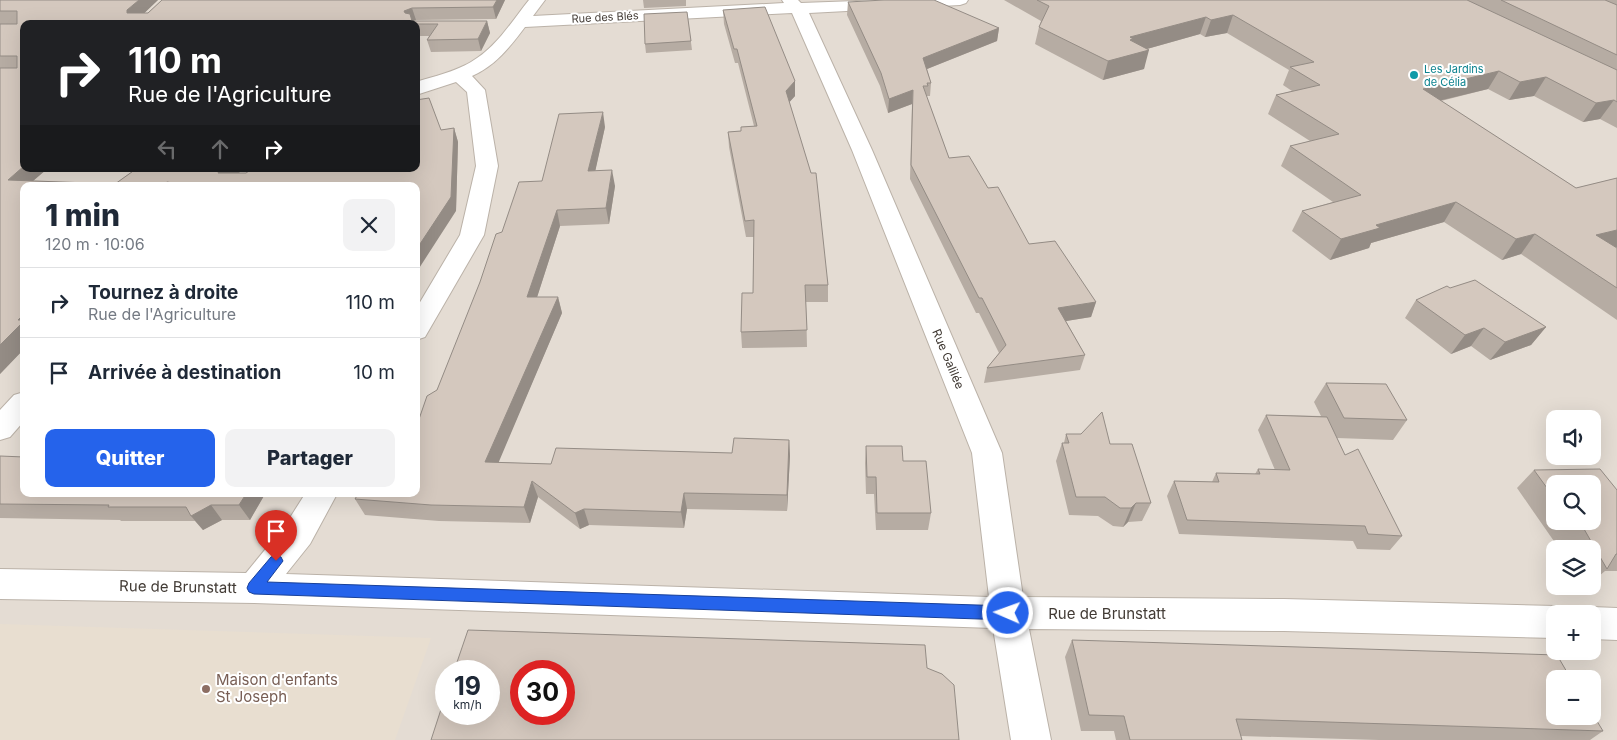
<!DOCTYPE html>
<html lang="fr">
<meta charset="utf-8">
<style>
:root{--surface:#fff;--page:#f2f2f3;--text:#1f2937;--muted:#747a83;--line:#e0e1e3;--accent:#2563eb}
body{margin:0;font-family:Inter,sans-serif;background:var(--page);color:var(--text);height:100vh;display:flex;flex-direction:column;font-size:19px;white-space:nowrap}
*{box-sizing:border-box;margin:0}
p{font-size:16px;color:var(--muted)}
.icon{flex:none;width:28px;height:28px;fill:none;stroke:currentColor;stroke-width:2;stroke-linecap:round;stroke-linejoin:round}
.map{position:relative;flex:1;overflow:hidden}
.panel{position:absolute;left:20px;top:182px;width:400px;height:315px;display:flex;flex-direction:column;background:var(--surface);border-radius:10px;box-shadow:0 5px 20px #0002}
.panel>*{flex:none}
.guide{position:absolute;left:20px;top:20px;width:400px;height:152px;border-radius:10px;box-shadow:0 5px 20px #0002;background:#202124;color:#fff;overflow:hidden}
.controls{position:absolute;left:1546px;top:410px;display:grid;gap:10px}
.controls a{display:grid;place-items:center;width:55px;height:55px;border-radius:10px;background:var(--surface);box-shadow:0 5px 20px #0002;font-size:25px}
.speed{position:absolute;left:435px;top:660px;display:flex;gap:10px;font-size:25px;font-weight:700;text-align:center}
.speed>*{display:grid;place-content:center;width:65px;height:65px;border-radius:50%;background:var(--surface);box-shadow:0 5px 20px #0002;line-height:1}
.speed small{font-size:12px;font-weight:400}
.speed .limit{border:8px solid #d22;background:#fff;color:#111}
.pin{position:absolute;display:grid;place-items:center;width:42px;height:42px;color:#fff;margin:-51px -21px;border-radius:50% 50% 50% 0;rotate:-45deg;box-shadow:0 0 5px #0007}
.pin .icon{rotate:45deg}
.me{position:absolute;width:55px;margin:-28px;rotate:272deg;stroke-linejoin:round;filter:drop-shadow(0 0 4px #0008)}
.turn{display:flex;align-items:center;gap:18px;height:105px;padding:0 25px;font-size:22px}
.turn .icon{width:65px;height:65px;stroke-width:2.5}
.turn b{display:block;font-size:35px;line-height:42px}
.lanes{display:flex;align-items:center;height:48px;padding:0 25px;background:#0003;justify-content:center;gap:25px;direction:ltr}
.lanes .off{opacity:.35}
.round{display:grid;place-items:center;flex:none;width:52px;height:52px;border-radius:10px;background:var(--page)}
.head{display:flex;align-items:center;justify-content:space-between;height:85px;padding:0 25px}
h1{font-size:30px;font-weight:800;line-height:38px}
.button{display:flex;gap:10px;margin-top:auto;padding:10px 25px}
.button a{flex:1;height:58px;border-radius:10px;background:var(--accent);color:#fff;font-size:20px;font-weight:800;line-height:58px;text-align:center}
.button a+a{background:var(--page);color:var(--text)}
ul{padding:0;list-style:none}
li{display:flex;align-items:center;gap:15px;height:70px;padding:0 25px;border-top:1px solid var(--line)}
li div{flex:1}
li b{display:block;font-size:19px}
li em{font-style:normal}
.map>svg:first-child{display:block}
.residential{fill:#e4dcd3;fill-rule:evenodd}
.education{fill:#e8ded0}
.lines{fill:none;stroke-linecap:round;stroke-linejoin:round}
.minor-casing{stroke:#bbb2a8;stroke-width:2}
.minor{fill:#fff;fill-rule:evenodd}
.wall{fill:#b6aca3;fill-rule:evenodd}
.shaded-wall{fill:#948c85}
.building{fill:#d4c8be;stroke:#948c85;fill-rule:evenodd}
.route{fill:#2563eb;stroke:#184099}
.culture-dot{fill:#0f9aa8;stroke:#fff;stroke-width:2}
.education-dot{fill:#8d6e63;stroke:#fff;stroke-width:2}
.labels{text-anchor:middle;stroke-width:4;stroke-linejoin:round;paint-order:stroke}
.far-street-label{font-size:11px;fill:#423b35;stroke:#fff}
.far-culture-label{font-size:11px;fill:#0d838f;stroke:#fff;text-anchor:start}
.street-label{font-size:12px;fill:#423b35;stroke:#fff}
.near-street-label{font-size:15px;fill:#423b35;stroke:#fff}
.near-education-label{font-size:15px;fill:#785e54;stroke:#fff;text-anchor:start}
</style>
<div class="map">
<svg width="1617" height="740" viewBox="0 0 1617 740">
<rect width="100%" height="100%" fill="#f0ebe5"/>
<path class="residential" d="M0,0H1617V740H0ZM24,24H416V169H24ZM24,186H416V494H24ZM1555,419H1592V456H1555ZM1555,484H1592V521H1555ZM1555,549H1592V586H1555ZM1555,614H1592V651H1555ZM446,671H489V714H446ZM521,671H564V714H521ZM1555,679H1592V716H1555Z"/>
<path class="education" d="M0,624L431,638L395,740H0Z"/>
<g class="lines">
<g class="minor-casing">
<path id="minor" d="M529,0H545L533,16L784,3L782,0H798L801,3L884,0H968L966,3L960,5L809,13L872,150L1002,453L1023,597L1284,599L1555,606L1567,611L1569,614H1555V638L1284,631L1029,629L1051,740H1011L993,628L254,603L0,599V569L246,573L286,524L305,494H337L310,544L286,574L989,597L972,453L852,150L792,13L525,27C510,47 495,66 472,76L485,90L498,166L484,235L425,337L416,340V309L460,235L476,166L467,92L456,82L416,95V82C435,76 454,72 471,62C496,48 512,21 529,0Z
M24,392V421L10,437L0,440V410L14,395Z
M1592,607L1617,608V640L1592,639V614H1579Z"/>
</g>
<use href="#minor" class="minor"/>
</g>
<path class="wall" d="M0,0H158L144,13H148L162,0H505L496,19L416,20L413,21H487L490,33L481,51L431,52L427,40L429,36H416V24H24V169H47L33,181L115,184L136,169H245L238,173L416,169L441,130L454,128L458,142L456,211L416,186H24V349L0,374Z
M643,0H686V6L644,8Z
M1004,0H1617V128L1600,119L1583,122L1534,96L1509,100L1488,89L1441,101L1576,188L1617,178V247H1615L1617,248V320L1521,254L1502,260L1444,222L1371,243L1369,248L1330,260L1292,231L1302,211L1333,202L1281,166L1290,146L1310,141L1268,114L1276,95L1292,91L1283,85L1289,70L1227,33L1205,37L1200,34L1147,49L1144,69L1103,80L1035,44L1039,27L1041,21Z
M848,2L999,28L997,41L927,69L931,83L930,96H927V98L949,158L988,188L1029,244L1096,302L1091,317L1066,321L1085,355L1080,370L984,383L987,368L999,353L979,313H976L910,179L912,104L888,113L880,86L847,15Z
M723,10L795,81V96L789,102L828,285V302H806L807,347L742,348L741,332L753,293L754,237H746L729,147L728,132L741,131V127L754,126L738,63H735L724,24Z
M687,12L692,50L646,53L645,44Z
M605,127L595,171L615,186L609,224L560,226L537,297H558L562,313L498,462L551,464L732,453L789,440L790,456L787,511L687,509L684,528L589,525L580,529L538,497L530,523L439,521L365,515L355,499L418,422L437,390L502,232L542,181Z
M1450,288L1546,327L1531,345L1490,360L1471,346L1451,354L1405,318L1416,300Z
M1326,383L1407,420L1393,440L1337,438L1345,455L1402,536L1390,550L1357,549L1353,541L1179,534L1167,496L1174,481L1212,482L1216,473L1255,474L1258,469L1275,470L1258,430L1266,415L1321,416L1314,402Z
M1066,434L1110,444L1151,503L1142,521L1128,522L1123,527L1113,526L1098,516L1069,515L1056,461L1062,443H1064Z
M866,446L903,461L931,513L928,530H876L874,494H866L865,463Z
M0,456L24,494H265L250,520H222L203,530L195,521H121L120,520L0,518Z
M1534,470L1617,490V571H1605L1592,582V549H1566L1565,547H1558L1517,488ZM1555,484L1592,521H1555Z
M1072,640L1603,731L1590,740H1379L1241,736L1242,740H1116L1114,731H1081L1065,657Z"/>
<path class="shaded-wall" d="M139,0H158L134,23L127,13V10Z
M497,0H505L496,19L493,7Z
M412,8L416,20L408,23L404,11Z
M1233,15L1227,33L1205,37L1211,20Z
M1206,17L1200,34L1129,54L1149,50L1144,69L1103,80L1108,61L1130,37Z
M487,21L490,33L481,51L478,39Z
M999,28L997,41L922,71L923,58Z
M1499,71L1488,89L1413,107L1423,89Z
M1546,77L1534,96L1509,100L1520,82Z
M795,81V96L786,106V91Z
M913,90L912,104L888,113L889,99Z
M1614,100L1600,119L1583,122L1596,103Z
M603,112L605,127L592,186L588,171Z
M454,128L458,142L456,211L416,273V250Z
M24,166V169H47L27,186L8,180Z
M220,169H245L229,179L218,173Z
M612,170L615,186L609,224L606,208Z
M167,182L169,186H162Z
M1456,202L1444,222L1371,243L1369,248L1330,260L1341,239L1376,225Z
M557,210L560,226L532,313L527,297Z
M1617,230V247L1580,255L1596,235Z
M1535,234L1521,254L1502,260L1516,239Z
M558,297L562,313L492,478L485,462Z
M1096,302L1091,317L1054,323L1058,308Z
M24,314V349L0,374V345L18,320Z
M1546,327L1531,345L1490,360L1505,342Z
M1484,328L1471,346L1451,354L1465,335Z
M789,440L790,456L787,511V495Z
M532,481L538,497L530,523L524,507Z
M684,493L687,509L684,528L681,512Z
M246,494H265L250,520L239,505Z
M1136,503L1128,522L1123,527L1131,508Z
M211,505L222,520L203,530L191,516Z
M584,509L589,525L580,529L575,513Z"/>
<path class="building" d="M0,0H139L127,10V13H148L162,0H497L493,7L412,8L404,11L405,13L410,14L412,21H487L478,39L427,40L438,24H24V166L8,180L115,184L136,169H220L218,173H246L252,169H416V100L429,98L441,130L454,128L451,197L416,250V186H189L167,182L162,186H24V314L18,320H24V321L0,345V68H17V56H0V24H17V11H0Z
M884,0H934L999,28L923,58L931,83H927L928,86H923L949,158L969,156L988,188L998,187L1029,244L1055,241L1096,302L1058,308L1085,355L987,368L1006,345L982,298H979L911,165L913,90L889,99L881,73L848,2Z
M1037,0H1467L1617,70V102L1614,100L1596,103L1546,77L1520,82L1499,71L1423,89L1576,188L1617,178V230L1596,235L1617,248V288L1535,234L1516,239L1456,202L1376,225L1380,228L1341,239L1302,211L1361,195L1290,146L1339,134L1276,95L1320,85L1290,67L1314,62L1233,15L1211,20L1206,17L1130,37L1133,39L1130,40L1149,50L1108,61L1039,27L1049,6Z
M1501,0H1605L1617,5V55Z
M765,7L795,81L786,91L811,173H816L828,285H805L807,330L741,332L742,293H753L754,220L745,221L728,132L741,131V127L757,126L737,49H734L723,10Z
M687,12L691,41L645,44L644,14Z
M603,112L588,171L612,170L606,208L557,210L527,297H558L485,462L551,464L556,448L732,453L734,438L789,440L787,495L684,493L681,512L584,509L575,513L532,481L524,507L431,505L355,499L358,494H416V424L418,422L427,396L437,390L480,282L496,234L502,232L519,182L542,181L559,114Z
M1475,280L1546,327L1505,342L1484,328L1465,335L1416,300L1447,286L1450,288Z
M1326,383L1386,384L1407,420L1344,418Z
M1102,412L1110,444H1132L1151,503H1136L1131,508H1120L1105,497H1076L1062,443H1069L1066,434H1081Z
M1266,415L1327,417L1345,455L1358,449L1402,536L1368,534L1365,526L1187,520L1174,481L1219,482L1216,473L1260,474L1258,469L1290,470Z
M866,446H902L903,461H926L931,513H877L876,477H867Z
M0,456L24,457V494H246L239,505H211L191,516L186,507H108L109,505L0,504Z
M1600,469L1617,490V554H1616L1607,569L1584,529H1577L1571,521H1592V484H1555V499L1534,470Z
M468,630L925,645L927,668L942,674L954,685L959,740H431L446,694V714H489V671H454ZM521,671H564V714H521Z
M1072,640L1557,655L1571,679H1555V716H1592V713L1603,731L1236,719L1242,740H1130L1124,716L1089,715Z"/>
<path class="route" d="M276,555L281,557L283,561L267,582L1008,606L1013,608L1016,613L1013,618L1008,620L254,594L249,592L247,588L249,583L271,557Z"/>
<circle class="culture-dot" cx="1414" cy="75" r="5"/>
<circle class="education-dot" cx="206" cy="689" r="5"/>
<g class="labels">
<g class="far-street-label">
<text transform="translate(605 17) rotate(-3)" y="4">Rue des Blés</text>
</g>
<g class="far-culture-label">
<text x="1424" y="73">Les Jardins<tspan x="1424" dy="13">de Célia</tspan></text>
</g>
<g class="street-label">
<text transform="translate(948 359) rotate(67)" y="4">Rue Galilée</text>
</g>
<g class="near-street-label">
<text transform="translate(178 587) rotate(1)" y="5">Rue de Brunstatt</text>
<text x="1107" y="619">Rue de Brunstatt</text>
</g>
<g class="near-education-label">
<text x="216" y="685">Maison d'enfants<tspan x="216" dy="17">St Joseph</tspan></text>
</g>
</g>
</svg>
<div class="controls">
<a><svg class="icon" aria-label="sound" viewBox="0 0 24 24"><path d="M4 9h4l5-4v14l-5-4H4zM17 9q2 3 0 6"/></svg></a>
<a><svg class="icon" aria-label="search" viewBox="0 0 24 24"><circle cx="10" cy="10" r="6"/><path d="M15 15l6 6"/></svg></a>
<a><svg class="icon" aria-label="layers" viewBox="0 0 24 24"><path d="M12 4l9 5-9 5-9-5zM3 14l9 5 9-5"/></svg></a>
<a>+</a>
<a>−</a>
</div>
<div class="speed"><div>19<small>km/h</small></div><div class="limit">30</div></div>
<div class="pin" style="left:276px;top:561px;background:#d93025"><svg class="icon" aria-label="arrive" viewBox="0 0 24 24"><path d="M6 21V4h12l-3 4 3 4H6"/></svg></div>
<svg class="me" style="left:1008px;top:613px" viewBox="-20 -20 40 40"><circle r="17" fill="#2563eb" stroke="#fff" stroke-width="3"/><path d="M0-11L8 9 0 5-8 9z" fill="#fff"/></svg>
<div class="guide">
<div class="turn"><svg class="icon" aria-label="right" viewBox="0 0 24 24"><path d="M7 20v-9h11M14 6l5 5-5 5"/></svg><div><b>110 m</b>Rue de l'Agriculture</div></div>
<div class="lanes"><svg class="icon off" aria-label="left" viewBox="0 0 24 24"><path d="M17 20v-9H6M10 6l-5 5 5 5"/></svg><svg class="icon off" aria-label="ahead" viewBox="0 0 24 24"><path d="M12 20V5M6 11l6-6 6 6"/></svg><svg class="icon" aria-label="right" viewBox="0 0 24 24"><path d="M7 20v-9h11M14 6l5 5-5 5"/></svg></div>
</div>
<section class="panel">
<div class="head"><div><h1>1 min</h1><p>120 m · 10:06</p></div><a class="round"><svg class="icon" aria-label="close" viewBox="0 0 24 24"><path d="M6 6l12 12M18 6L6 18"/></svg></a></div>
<ul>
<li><svg class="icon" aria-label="right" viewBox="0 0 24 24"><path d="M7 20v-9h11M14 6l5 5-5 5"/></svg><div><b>Tournez à droite</b><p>Rue de l'Agriculture</p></div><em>110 m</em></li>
<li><svg class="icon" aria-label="arrive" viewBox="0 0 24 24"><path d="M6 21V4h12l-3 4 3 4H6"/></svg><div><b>Arrivée à destination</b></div><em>10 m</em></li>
</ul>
<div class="button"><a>Quitter</a><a>Partager</a></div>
</section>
</div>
